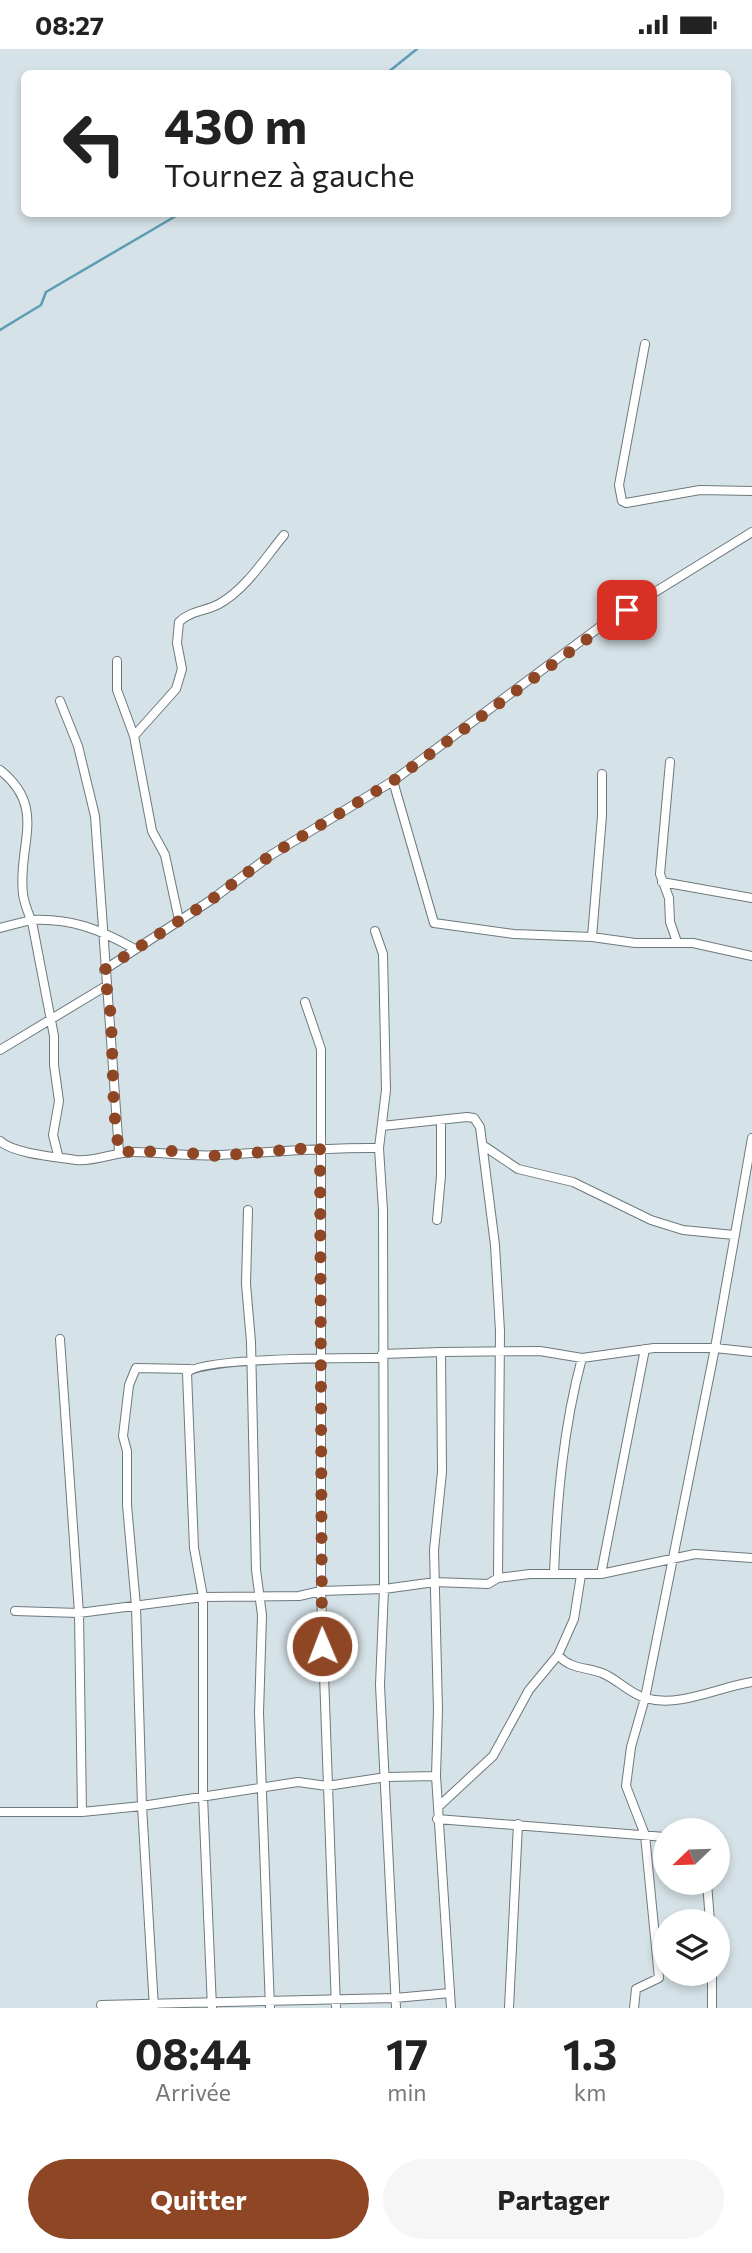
<!DOCTYPE html>
<html lang="fr">
<meta charset="utf-8">
<style>
:root{--surface:#fff;--page:#f6f6f6;--text:#222;--muted:#767676;--accent:#8e4625}
body{margin:0;font-family:Commissioner,sans-serif;background:var(--page);color:var(--text);height:100vh;display:flex;flex-direction:column;font-size:26px;white-space:nowrap}
*{box-sizing:border-box;margin:0}
p{font-size:23px;color:var(--muted)}
.icon{flex:none;width:38px;height:38px;fill:none;stroke:currentColor;stroke-width:2;stroke-linecap:round;stroke-linejoin:round}
.map{position:relative;height:1959px;overflow:hidden}
.panel{display:flex;flex-direction:column;background:var(--surface);flex:1}
.panel>*{flex:none}
.banner{position:absolute;left:21px;top:21px;width:710px;height:147px;border-radius:10px;box-shadow:0 4px 10px #0003;background:#fff;color:var(--text);overflow:hidden}
.needle{width:46px;rotate:247deg}
.buttons{position:absolute;left:653px;top:1769px;display:grid;gap:14px}
.buttons a{display:grid;place-items:center;width:77px;height:77px;border-radius:50%;background:var(--surface);box-shadow:0 4px 10px #0003;font-size:35px}
.pin{position:absolute;display:grid;place-items:center;width:60px;height:60px;color:#fff;margin:-30px;border-radius:14px;box-shadow:0 4px 10px #0006}
.me{position:absolute;width:77px;margin:-38px;rotate:359deg;stroke-linejoin:round;filter:drop-shadow(0 0 5px #0008)}
.turn{display:flex;align-items:center;gap:24px;height:147px;padding:0 28px;font-size:32px}
.turn .icon{width:91px;height:91px;stroke-width:2.5}
.turn b{display:block;font-size:49px;line-height:60px}
.eta{display:flex;justify-content:space-evenly;align-items:center;height:119px;text-align:center}
.eta b{font-size:42px;font-weight:700;line-height:49px}
.action{display:flex;gap:14px;margin-top:auto;padding:14px 28px}
.action a{flex:1;height:80px;border-radius:42px;background:var(--accent);color:#fff;font-size:28px;font-weight:700;line-height:80px;text-align:center}
.action a+a{background:var(--page);color:var(--text)}
.status{display:flex;justify-content:space-between;align-items:center;height:49px;padding:0 35px;background:var(--surface);direction:ltr}
.status svg{height:19px;fill:currentColor}
.map>svg:first-child{display:block}
.lines{fill:none;stroke-linecap:round;stroke-linejoin:round}
.stream{stroke:#5e9cb3;stroke-width:2.5}
.minor-casing{stroke:#6e797e;stroke-width:10}
.minor{stroke:#fff;stroke-width:8}
.route{stroke:#8e4625;stroke-width:12;stroke-dasharray:0 21.6}
</style>
<div class="status"><b>08:27</b><svg viewBox="0 0 49 12"><path d="M0 12V9h3v3zM5 12V6h3v6zM10 12V3h3v9zM15 12V0h3v12zM26 1h20v11H26zM47 4h2v5h-2z"/></svg></div>
<div class="map">
<svg width="752" height="1959" viewBox="0 0 752 1959">
<rect width="100%" height="100%" fill="#d5e2e7"/>
<g class="lines">
<path class="stream" d="M387,24L417,0
M0,281L41,256L46,243L181,164"/>
<g class="minor-casing">
<path id="minor" d="M645,295L619,436L622,452L626,454L700,441L752,442
M117,612V641L134,687L152,782L165,806L179,871
M60,652L78,697L95,767L119,1103
M134,687L176,640L182,620L177,594L179,573C190,562 206,562 219,555C246,540 265,509 284,486
M670,713L660,825L669,849L670,873L677,893
M0,721C48,759 17,796 23,845C24,854 28,863 31,871C71,869 99,880 133,899
M393,732L434,874L514,885L592,888L635,894H693L752,907
M662,833L752,849
M0,879L31,871L33,878L54,987V1016L59,1052L53,1086L58,1106
M375,882L383,905L386,1041L379,1099L383,1161L384,1540L380,1636L396,1959
M592,888L602,767V725
M104,921L211,851L271,806L393,732L605,574L752,483
M305,953L321,1000V1542L336,1959
M0,1001L106,937
M382,1077L467,1068L474,1069L480,1078L495,1196L500,1282L498,1529
M0,1092C14,1105 57,1108 76,1111C96,1113 114,1103 134,1103C162,1103 191,1108 219,1106C273,1103 325,1098 379,1099
M484,1097L518,1120L573,1133L651,1171L683,1181L734,1186
M248,1161L246,1235L251,1293L256,1521L262,1566L259,1664L270,1959
M437,1171L441,1127V1073
M60,1290L79,1564L82,1763
M382,1305L441,1303
M190,1320L136,1319L129,1336L123,1387L127,1402V1456L136,1557L142,1757L298,1733L327,1737L386,1728L436,1727
M554,1524C557,1452 563,1379 582,1309
M601,1525L645,1300
M15,1562L79,1564L203,1548L299,1547L321,1542L384,1540L435,1533L488,1535L498,1529L530,1525H601L695,1505L752,1509
M558,1606C570,1620 585,1618 602,1624C617,1630 629,1644 645,1649C680,1659 718,1638 752,1633
M438,1758L493,1707L529,1641L558,1606L574,1570L581,1526
M0,1763H82L142,1757L154,1959
M437,1770L665,1788
M707,1834L710,1872
M712,1925V1959
M101,1956L395,1949L450,1944
M212,1959L203,1747V1548L194,1499L187,1324C199,1308 353,1309 381,1309
M451,1959L436,1727L438,1661L434,1501L442,1423L441,1303L540,1302L582,1309L654,1299H715L752,1303
M509,1959L518,1775
M634,1959L636,1940L659,1929L645,1786L626,1737L631,1698L645,1649L715,1299L752,1089"/>
</g>
<use href="#minor" class="minor"/>
</g>
<g class="lines">
<path class="route" d="M322,1597L320,1098L216,1107L172,1102L119,1103L114,1062L111,967L104,921L211,851L271,806L393,732L627,561"/>
</g>
</svg>
<div class="buttons">
<a><svg class="needle" viewBox="-14 -14 28 28"><path d="M0-13l5 13h-10z" fill="#e53935"/><path d="M0 13l5-13h-10z" fill="#767676"/></svg></a>
<a><svg class="icon" aria-label="layers" viewBox="0 0 24 24"><path d="M12 4l9 5-9 5-9-5zM3 14l9 5 9-5"/></svg></a>
</div>
<div class="pin" style="left:627px;top:561px;background:#d93025"><svg class="icon" aria-label="arrive" viewBox="0 0 24 24"><path d="M6 21V4h12l-3 4 3 4H6"/></svg></div>
<svg class="me" style="left:322px;top:1597px" viewBox="-20 -20 40 40"><circle r="17" fill="#8e4625" stroke="#fff" stroke-width="3"/><path d="M0-11L8 9 0 5-8 9z" fill="#fff"/></svg>
<div class="banner">
<div class="turn"><svg class="icon" aria-label="left" viewBox="0 0 24 24"><path d="M17 20v-9H6M10 6l-5 5 5 5"/></svg><div><b>430 m</b>Tournez à gauche</div></div>
</div>
</div>
<section class="panel">
<div class="eta">
<div><b>08:44</b><p>Arrivée</p></div>
<div><b>17</b><p>min</p></div>
<div><b>1.3</b><p>km</p></div>
</div>
<div class="action"><a>Quitter</a><a>Partager</a></div>
</section>
